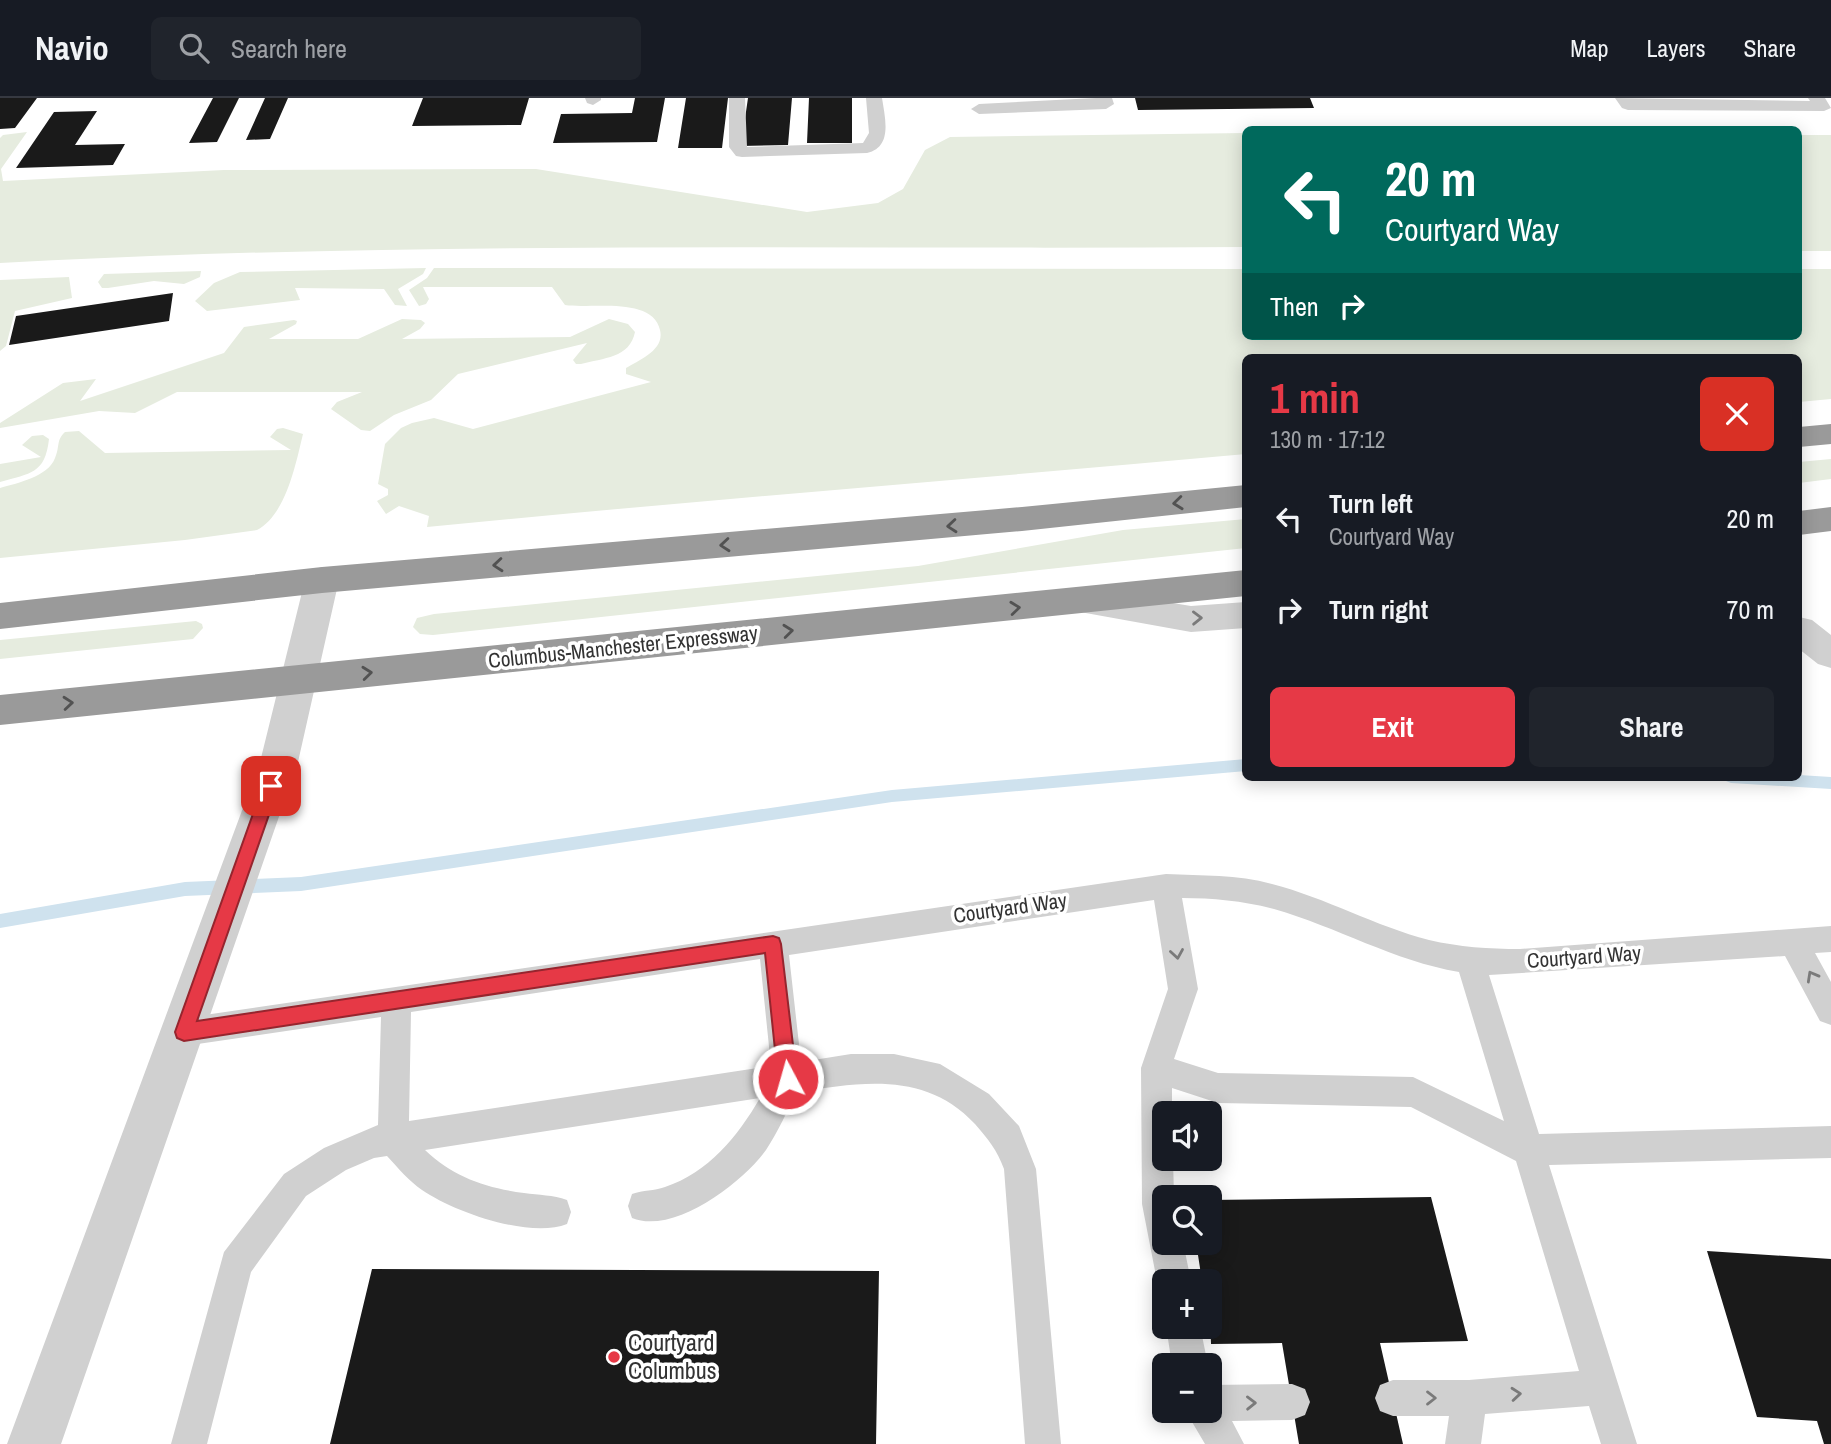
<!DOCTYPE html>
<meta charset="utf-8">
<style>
:root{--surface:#171b24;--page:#20242c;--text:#f1f3f6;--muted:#9ea1a6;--line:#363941;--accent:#e63946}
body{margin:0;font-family:"Archivo Narrow",sans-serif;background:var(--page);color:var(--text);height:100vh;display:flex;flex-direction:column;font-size:26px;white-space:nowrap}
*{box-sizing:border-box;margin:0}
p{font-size:23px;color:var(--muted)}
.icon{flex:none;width:38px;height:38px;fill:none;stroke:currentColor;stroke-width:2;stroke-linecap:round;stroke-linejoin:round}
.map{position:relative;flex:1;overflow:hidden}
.sheet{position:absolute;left:1242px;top:256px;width:560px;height:427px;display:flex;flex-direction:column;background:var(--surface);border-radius:10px;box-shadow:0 4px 18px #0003}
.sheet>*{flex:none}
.guide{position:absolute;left:1242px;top:28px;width:560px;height:214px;border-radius:10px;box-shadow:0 4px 18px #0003;background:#00695c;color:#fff;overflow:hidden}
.fabs{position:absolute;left:1152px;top:1003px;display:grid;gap:14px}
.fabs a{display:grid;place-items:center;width:70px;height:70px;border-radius:10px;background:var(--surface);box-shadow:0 4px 18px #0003;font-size:35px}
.pin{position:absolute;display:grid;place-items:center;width:60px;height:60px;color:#fff;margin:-30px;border-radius:14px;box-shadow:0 4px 10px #0006}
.me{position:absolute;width:77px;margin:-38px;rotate:354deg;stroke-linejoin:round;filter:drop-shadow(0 0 5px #0008)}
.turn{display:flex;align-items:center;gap:24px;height:147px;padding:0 28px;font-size:32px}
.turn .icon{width:91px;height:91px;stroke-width:2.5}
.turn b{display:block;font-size:49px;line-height:60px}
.then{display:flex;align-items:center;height:66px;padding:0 28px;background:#0003;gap:14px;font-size:26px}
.round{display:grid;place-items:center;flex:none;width:74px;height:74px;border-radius:10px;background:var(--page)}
.summary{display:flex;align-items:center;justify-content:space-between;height:119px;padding:0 28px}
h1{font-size:42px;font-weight:800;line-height:52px;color:var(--accent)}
.cta{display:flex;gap:14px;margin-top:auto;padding:14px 28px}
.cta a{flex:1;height:80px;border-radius:10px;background:var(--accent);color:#fff;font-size:28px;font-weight:800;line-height:80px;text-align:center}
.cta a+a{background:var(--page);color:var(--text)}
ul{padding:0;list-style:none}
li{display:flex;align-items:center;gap:21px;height:91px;padding:0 28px}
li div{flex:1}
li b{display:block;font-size:26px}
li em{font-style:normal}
header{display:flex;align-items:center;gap:42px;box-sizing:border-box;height:98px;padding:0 35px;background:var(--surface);border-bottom:2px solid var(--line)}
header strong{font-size:33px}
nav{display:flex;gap:38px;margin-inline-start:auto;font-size:24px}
.search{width:490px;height:63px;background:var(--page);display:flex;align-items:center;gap:18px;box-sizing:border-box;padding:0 24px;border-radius:10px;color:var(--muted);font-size:26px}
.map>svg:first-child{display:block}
.green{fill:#e6ecdf}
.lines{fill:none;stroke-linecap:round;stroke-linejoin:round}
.stream{fill:#cfe2ee;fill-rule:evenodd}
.building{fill:#1a1a1a}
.lane{fill:#d0d0d0;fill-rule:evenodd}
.street{fill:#d0d0d0;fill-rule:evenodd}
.highway{fill:#9a9a9a;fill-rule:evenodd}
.oneway{stroke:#525252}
.oneway2{stroke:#7a7a7a}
.route{fill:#e63946;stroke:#96252e;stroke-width:2}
.poi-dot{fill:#e63946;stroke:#fff;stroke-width:2.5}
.labels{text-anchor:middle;stroke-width:7;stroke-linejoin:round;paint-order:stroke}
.street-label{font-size:21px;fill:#333;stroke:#fff}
.near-poi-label{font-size:24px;fill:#333;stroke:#fff;text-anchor:start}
</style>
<header>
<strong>Navio</strong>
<div class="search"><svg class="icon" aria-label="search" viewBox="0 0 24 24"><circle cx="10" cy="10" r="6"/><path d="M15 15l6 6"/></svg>Search here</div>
<nav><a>Map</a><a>Layers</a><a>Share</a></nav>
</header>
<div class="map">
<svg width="1831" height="1346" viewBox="0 0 1831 1346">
<rect width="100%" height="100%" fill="#fff"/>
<path class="green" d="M27,34L1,71L3,83L224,72L536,71L807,114L878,105L903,91L925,52L950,39L1246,35V149C831,152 415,142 0,165V40L3,37Z
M1799,37H1831V153H1799Z
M426,170L423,176L398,191L407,208L395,207L384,191L295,190L300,202L207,213L195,203L214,185L240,174Z
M434,170L1246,171V238H1799V171H1831V301L1799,304V259H1246V356C973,381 700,402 427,429L429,418L399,408L386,416L377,403L388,397V391L378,386L385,346L401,330L412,325L434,320L473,331L651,284L626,276V270C639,262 665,252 660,232C653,198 590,211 565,207L552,189H423L429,201L426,206L419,208L409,192L427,180Z
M201,173L200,179L184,186L154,183L108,190H102L98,184L104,176Z
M69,179L72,200L15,213L6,248L0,253V182Z
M402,221L421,222L425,225L420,231L402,241L570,239L609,221L628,226L635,234C630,260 603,260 581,266H576L573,262L587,245L458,276L431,302L394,317L370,333L361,332L331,311L337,304L362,294H177L135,315L99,313L0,330V325L63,285L96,281L80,303L224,255L244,229L294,222L297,223L296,226L269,241H358Z
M283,330L303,336C296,365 286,417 257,432L185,442L0,460V390C17,385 48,379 55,360C60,349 56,342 65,334L79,333L105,355L291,352L270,339L277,331Z
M43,337L49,341C45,376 31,375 0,384V366L41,359L22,347L32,338Z
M1831,361V381L1799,385V364Z
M1246,421V450L433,537L420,536L413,529L417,520L434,516L918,468L1123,432Z
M196,523L202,526L203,530L193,541L0,561V542Z"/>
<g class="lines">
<path class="stream" d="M1246,661V673L892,704L301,793L185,798L0,830V816L185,784L301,779L892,692Z
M1799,677L1831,679V691L1731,685L1726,683L1724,679H1799Z"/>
</g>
<path class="building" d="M0,0H37L15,30L0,31Z
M213,0H239L217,44L189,45Z
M265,0H288L270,41L246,42Z
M423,0H529L521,27L412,28Z
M635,0H665L657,44L553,45L561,16L632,15Z
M686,0H728L722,50H678Z
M748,0H792L788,47L741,48Z
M809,0H852V45H807Z
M1135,0H1310L1314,10L1138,12Z
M97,13L75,47L125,46L113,67L16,70L54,14Z
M173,195L169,223L9,247L16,218Z
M1431,1099L1468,1243L1380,1245L1403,1346H1299L1282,1245L1211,1246L1209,1183H1202L1196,1144H1209V1102Z
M1707,1153L1831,1161V1346H1824L1817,1323L1757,1319Z
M372,1171L879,1173L876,1346H330Z"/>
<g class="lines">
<path class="lane" d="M585,0H601V2L593,7L587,5Z
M729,0H745L747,49L863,45L869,35L866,0H882C885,20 893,49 867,55L742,59L736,58L729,49Z
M1096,0H1112L1114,6L1106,11L979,16L971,11L979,6Z
M1615,0L1810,3L1808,0H1825L1831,10L1824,13L1628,12L1622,10Z
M1166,776C1202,778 1237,776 1272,786C1326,800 1375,828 1429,842C1459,849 1489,851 1520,851L1831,828V854L1815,855L1831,884V927L1820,923L1785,858L1489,877L1539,1036L1831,1028V1060L1549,1067L1637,1346H1601L1589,1308L1485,1316L1481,1346H1445L1449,1318H1393L1380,1313L1375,1300L1380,1287L1393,1282H1469L1579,1273L1516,1063L1411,1009L1218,1005L1172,990V1015H1164V1060H1173L1174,1099H1164V1144H1183L1191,1183H1164L1162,1195L1157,1183L1142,1106L1141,970L1168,891L1154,802L789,857L801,964L851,956H894L940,966L989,996L1019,1028L1036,1071L1061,1346H1025L1004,1071C997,1052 988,1041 975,1026C926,973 862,984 797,994C787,1013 778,1034 766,1052C742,1085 674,1137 632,1120L628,1108L632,1096C643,1092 654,1093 665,1089C708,1075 738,1038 760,1000L425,1052C453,1079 486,1090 524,1095C539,1097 553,1097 567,1102L571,1114L567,1126C530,1141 454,1114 422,1092C409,1083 398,1070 387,1058L374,1060L346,1072L306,1098L251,1174L207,1346H171L224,1154L284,1076L324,1050L378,1027L381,919L184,948L173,944L169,934L173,924L184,920ZM1182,800C1213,800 1244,803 1274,811C1337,829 1394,863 1459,874L1504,1023L1413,979L1218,975L1174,961L1198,891ZM760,861L771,968L409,1023L411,914Z
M1166,1228H1200L1208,1267H1172Z
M1292,1286L1305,1291L1310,1304L1305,1317L1292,1322L1232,1323L1244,1346H1205L1185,1312H1209V1287Z"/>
<path class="street" d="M322,469L334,473L339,482L298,664L61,1346H7L260,664L305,482L310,473Z
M1081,490L1191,508L1246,504V530L1191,534L1069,512L1064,503L1069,494Z
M1799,519L1812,522L1831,537V570L1818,566L1799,551Z"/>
<path class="highway" d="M1831,326V346L1799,349V329Z
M1246,387V409L1022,433L322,495L0,531V505L322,469L1022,409Z
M1831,409V433L1799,437V413Z
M1246,472V498L0,627V597Z"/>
</g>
<defs><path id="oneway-chevron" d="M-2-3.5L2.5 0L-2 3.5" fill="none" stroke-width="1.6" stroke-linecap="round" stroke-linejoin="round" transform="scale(1.75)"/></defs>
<g class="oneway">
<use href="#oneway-chevron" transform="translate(1178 405) rotate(174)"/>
<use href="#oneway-chevron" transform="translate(952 428) rotate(175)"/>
<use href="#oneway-chevron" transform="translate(725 447) rotate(175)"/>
<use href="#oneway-chevron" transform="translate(498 467) rotate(175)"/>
<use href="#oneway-chevron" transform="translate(1015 510) rotate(-6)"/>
<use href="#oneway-chevron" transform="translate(788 533) rotate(-6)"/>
<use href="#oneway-chevron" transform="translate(367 575) rotate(-6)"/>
<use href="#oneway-chevron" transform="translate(68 605) rotate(-5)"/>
</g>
<g class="oneway2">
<use href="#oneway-chevron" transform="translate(1197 520) rotate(-1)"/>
<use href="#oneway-chevron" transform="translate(1177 856) rotate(81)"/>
<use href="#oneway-chevron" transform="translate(1812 878) rotate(-119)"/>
<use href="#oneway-chevron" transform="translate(1516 1296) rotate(-5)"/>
<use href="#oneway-chevron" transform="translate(1431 1300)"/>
<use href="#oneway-chevron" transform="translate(1251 1305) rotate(-1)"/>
</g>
<path class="route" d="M271,681L277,683L279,688L197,923L773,838L779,840L781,846L797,981L794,987L788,990L781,987L778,981L765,855L184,943L177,940L175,934L263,688L266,683Z"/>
<circle class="poi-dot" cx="614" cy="1259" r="7"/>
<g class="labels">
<g class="street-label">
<text transform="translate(623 549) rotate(-6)" y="7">Columbus-Manchester Expressway</text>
<text transform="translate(1010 810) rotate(-8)" y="7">Courtyard Way</text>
<text transform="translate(1584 859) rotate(-4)" y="7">Courtyard Way</text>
</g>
<g class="near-poi-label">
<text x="628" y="1253">Courtyard<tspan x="628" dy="28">Columbus</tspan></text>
</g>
</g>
</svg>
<div class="fabs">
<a><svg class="icon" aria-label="sound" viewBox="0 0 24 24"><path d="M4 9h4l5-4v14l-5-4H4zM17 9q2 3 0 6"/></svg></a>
<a><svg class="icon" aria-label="search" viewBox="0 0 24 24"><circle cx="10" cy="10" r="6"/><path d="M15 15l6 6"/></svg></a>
<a>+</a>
<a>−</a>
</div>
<div class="pin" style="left:271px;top:688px;background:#d93025"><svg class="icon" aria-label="arrive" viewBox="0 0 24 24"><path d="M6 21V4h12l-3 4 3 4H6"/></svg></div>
<svg class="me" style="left:788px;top:981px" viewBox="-20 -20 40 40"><circle r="17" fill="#e63946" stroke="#fff" stroke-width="3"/><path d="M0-11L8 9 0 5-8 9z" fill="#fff"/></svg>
<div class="guide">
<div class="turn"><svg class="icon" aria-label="left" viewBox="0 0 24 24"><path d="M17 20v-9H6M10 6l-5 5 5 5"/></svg><div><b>20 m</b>Courtyard Way</div></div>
<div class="then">Then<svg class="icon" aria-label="right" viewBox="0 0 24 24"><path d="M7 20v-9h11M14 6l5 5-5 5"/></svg></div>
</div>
<section class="sheet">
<div class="summary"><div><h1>1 min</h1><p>130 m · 17:12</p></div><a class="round" style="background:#d93025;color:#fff"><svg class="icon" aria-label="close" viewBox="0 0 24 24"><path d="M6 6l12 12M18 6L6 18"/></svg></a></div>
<ul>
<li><svg class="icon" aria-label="left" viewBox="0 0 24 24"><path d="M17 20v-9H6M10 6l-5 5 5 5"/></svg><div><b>Turn left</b><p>Courtyard Way</p></div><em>20 m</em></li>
<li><svg class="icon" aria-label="right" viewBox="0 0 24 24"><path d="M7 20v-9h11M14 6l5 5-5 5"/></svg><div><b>Turn right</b></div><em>70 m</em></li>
</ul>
<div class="cta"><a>Exit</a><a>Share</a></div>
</section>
</div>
